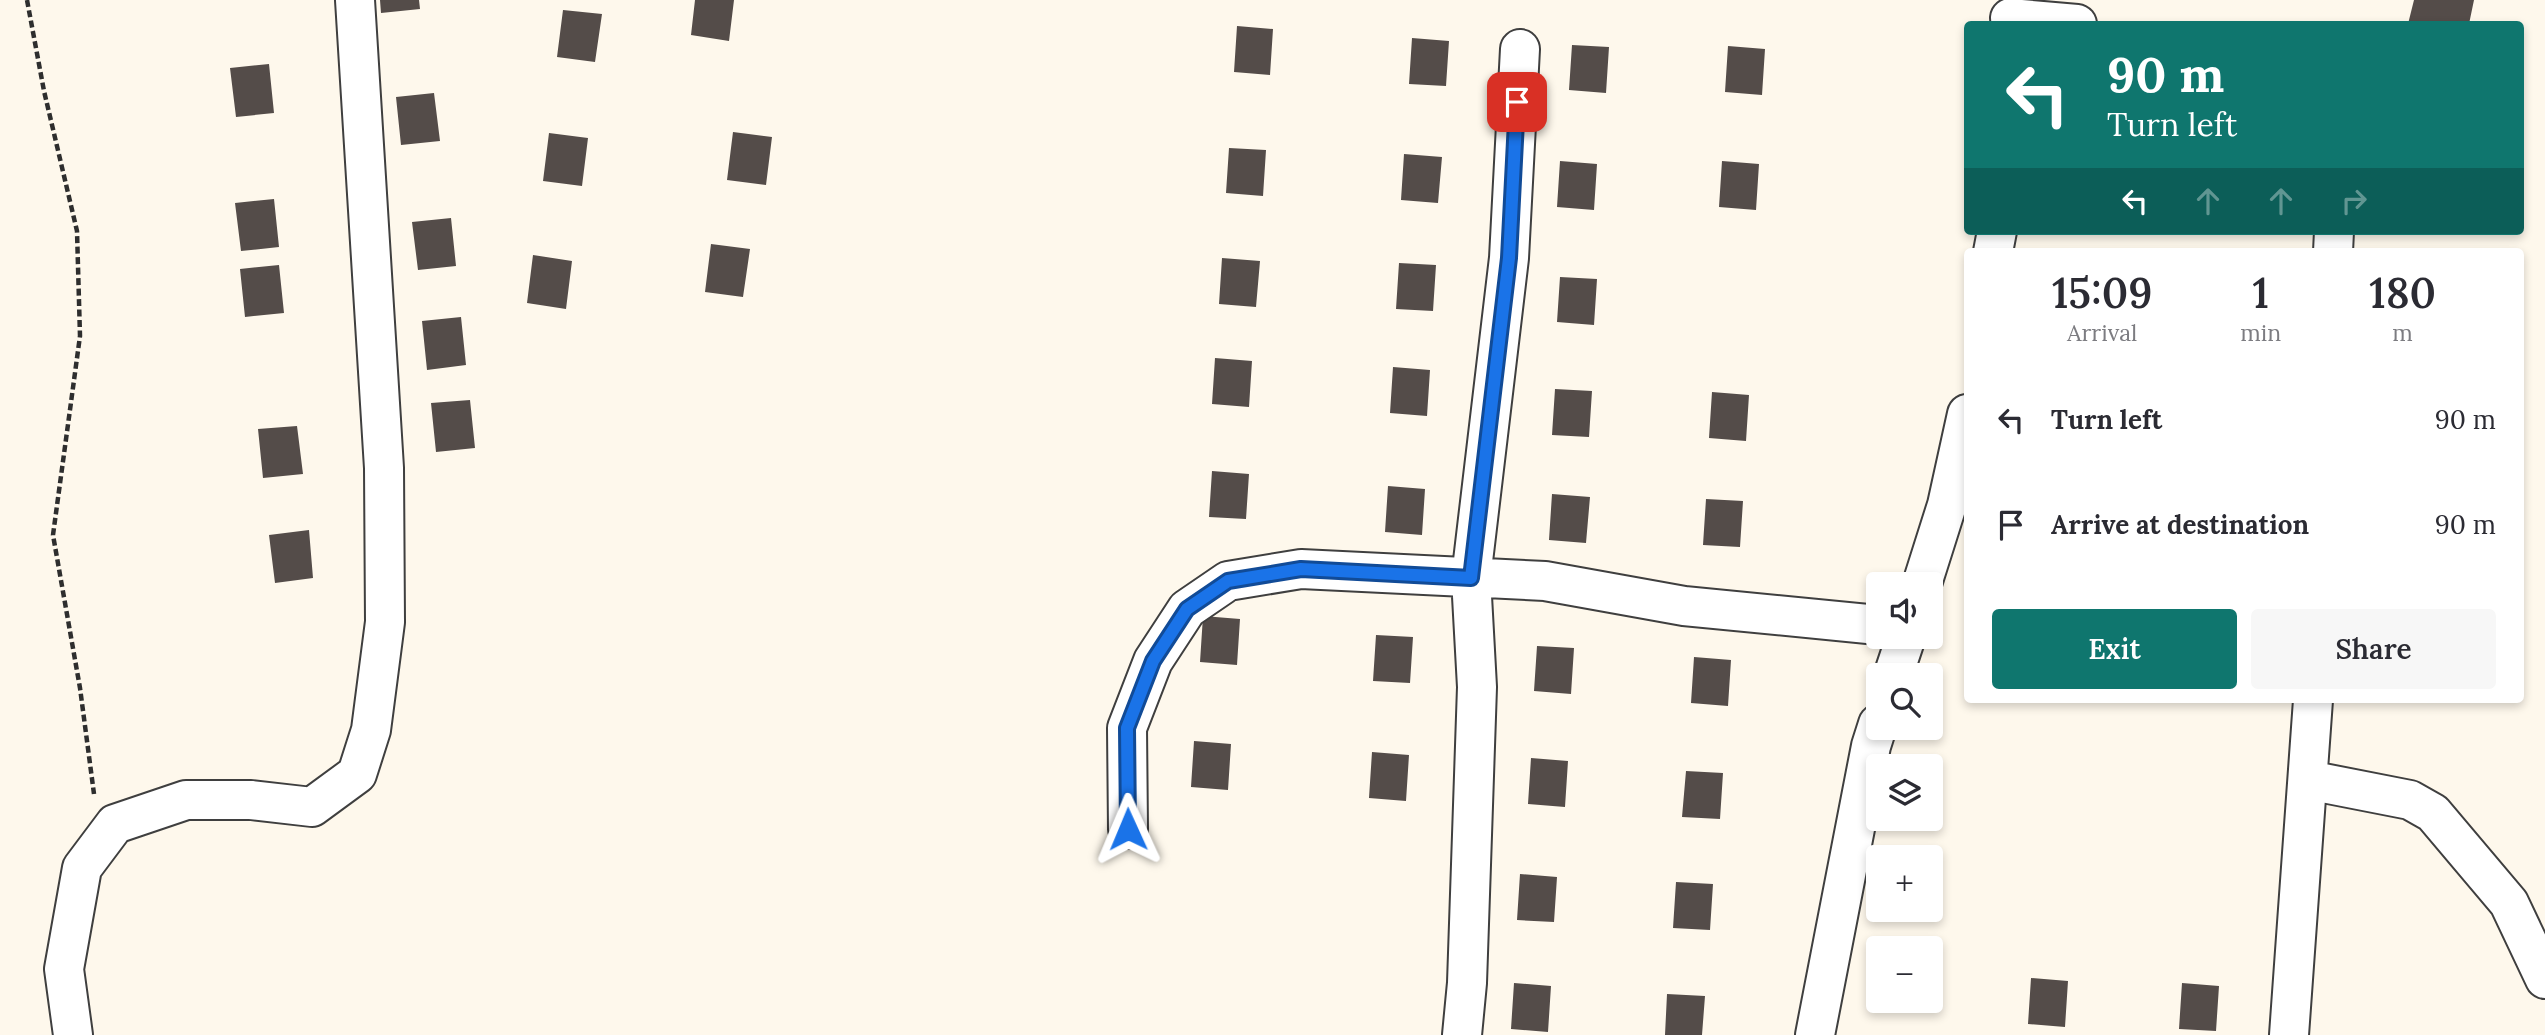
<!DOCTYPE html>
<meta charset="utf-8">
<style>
:root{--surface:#fff;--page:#f7f7f7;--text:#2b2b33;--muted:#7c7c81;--accent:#0f766e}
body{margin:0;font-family:Lora,serif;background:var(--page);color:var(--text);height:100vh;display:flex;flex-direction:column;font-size:26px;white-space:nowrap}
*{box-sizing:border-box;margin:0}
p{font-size:23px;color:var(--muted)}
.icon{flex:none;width:38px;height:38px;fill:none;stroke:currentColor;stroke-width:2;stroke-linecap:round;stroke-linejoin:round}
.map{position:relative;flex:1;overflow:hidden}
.sheet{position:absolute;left:1964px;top:248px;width:560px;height:455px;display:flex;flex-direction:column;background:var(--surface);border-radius:7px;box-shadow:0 4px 10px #0003}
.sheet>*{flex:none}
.guide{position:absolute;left:1964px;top:21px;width:560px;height:214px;border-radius:7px;box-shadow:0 4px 10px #0003;background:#0f766e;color:#fff;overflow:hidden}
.tools{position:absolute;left:1866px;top:572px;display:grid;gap:14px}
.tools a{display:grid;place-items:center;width:77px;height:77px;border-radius:7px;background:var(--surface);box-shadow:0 4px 10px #0003;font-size:35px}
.pin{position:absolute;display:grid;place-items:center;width:60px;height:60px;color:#fff;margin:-30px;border-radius:14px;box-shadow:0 4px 10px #0006}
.me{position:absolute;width:77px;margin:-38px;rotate:359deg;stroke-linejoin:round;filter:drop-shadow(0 0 5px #0008)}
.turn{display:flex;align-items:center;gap:24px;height:147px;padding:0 28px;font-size:32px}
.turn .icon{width:91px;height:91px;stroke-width:2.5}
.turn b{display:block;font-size:49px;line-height:60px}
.lanes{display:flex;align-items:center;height:66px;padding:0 28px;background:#0003;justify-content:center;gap:35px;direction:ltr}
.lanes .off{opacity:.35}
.eta{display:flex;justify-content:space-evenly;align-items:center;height:119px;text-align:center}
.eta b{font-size:42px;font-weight:600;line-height:49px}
.button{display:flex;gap:14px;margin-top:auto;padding:14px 28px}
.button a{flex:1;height:80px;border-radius:7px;background:var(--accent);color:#fff;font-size:28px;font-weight:600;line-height:80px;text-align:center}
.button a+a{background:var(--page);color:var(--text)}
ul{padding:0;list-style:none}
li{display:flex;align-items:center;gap:21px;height:105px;padding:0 28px}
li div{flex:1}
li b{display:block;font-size:26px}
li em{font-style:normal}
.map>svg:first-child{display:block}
.building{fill:#544c49}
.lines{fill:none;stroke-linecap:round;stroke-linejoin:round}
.minor-casing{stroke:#3f3f3f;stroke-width:42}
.path{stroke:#2e2e2e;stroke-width:4.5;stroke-dasharray:7 3.5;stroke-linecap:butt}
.minor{stroke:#fff;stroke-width:38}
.route-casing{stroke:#114b97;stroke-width:18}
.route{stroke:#1a73e8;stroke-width:12}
</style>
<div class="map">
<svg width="2545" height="1035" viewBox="0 0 2545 1035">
<rect width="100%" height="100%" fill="#fef8ec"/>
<path class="building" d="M380,0H419L420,9L381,13Z
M695,0H734L729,41L691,35Z
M2414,0H2474L2469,24H2408Z
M563,10L602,14L595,62L557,57Z
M1237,26L1273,29L1270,75L1234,72Z
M1412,38L1449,41L1446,86L1409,84Z
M1572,45L1609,47L1606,93L1569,90Z
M1728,46L1765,49L1762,95L1725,92Z
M269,64L274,113L236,117L230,68Z
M434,93L440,141L401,145L396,97Z
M733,132L772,137L766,185L727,180Z
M549,133L588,138L582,186L543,181Z
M1229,148L1266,150L1263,196L1226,193Z
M1404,154L1442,157L1438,203L1401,200Z
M1560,161L1597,164L1594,210L1557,207Z
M1722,161L1759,164L1756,210L1719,207Z
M274,199L279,247L241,251L235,203Z
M451,218L456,266L418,270L412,222Z
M711,244L750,249L743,297L705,292Z
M533,255L572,261L566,309L527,303Z
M1222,258L1260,261L1256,307L1219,304Z
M1399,263L1436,265L1433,311L1396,309Z
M279,265L284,313L245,317L240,269Z
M1560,277L1597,279L1594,325L1557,322Z
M461,317L466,365L427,370L422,321Z
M1215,358L1252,361L1249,407L1212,404Z
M1393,367L1430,370L1427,416L1390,413Z
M1555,389L1592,391L1589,437L1552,435Z
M1712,392L1749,395L1746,441L1709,438Z
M470,400L475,448L436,452L431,403Z
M297,426L303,474L263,478L258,429Z
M1212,471L1249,474L1246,519L1209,517Z
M1388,486L1425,489L1422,535L1385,532Z
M1552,494L1590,497L1586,543L1549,540Z
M1706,499L1743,501L1740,547L1703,545Z
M309,530L313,578L275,583L269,535Z
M1203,616L1240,619L1237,665L1200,662Z
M1376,635L1413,637L1410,683L1373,681Z
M1537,646L1574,648L1571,694L1534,691Z
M1694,657L1731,660L1728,706L1691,703Z
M1194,741L1231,744L1228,790L1191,787Z
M1372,752L1409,755L1406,801L1369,798Z
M1531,758L1568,761L1565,807L1528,804Z
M1686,771L1723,773L1720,819L1682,817Z
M1520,874L1557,877L1554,922L1517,920Z
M1676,882L1713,884L1710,930L1673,928Z
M2031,978L2068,981L2065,1027L2028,1024Z
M1514,983L1551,986L1548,1032L1511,1029Z
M2182,983L2219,986L2216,1031L2179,1029Z
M1667,994L1705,996L1702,1035H1665Z"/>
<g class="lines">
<g class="minor-casing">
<path id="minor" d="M2010,18L2077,24
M1993,252L1997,231
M2333,252L2334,231
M1922,584L1947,505L1967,414
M1893,676L1906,637
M2308,780L2410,800L2433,813L2509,903L2545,979
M1128,829L1127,728L1153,661L1187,609L1228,581L1301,569L1545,581L1684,606L1878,625
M73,1035L64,969L82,868L115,824L186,800H251L312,807L357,774L371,730L385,622L384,468L355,0
M1462,1035L1467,983L1477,687L1471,578L1509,258L1520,49
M1815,1035L1871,746L1878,724
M2289,1035L2313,700"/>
</g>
<path class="path" d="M27,0L44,91L77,231L80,336L53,535L80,688L94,794"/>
<use href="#minor" class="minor"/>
</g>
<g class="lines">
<g class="route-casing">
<path id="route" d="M1128,829L1127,728L1153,661L1187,609L1228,581L1301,569L1471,578L1509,258L1517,102"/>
</g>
<use href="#route" class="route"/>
</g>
</svg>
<div class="tools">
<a><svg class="icon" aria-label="sound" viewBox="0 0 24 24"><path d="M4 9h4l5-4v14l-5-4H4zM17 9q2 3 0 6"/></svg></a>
<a><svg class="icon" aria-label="search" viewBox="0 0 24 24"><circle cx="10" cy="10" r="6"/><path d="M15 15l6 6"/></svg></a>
<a><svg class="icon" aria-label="layers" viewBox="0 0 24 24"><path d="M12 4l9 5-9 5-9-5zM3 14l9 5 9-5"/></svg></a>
<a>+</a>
<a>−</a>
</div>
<div class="pin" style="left:1517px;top:102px;background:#d93025"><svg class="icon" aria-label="arrive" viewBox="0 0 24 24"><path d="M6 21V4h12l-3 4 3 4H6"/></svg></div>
<svg class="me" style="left:1128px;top:829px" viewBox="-20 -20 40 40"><path d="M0-17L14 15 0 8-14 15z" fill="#1a73e8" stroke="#fff" stroke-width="4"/></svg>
<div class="guide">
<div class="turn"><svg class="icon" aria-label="left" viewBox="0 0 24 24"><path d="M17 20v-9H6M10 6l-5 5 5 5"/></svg><div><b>90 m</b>Turn left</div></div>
<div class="lanes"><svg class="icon" aria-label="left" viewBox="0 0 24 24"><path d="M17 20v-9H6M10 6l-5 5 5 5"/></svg><svg class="icon off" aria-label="ahead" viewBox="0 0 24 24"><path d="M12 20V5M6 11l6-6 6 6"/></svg><svg class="icon off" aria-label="ahead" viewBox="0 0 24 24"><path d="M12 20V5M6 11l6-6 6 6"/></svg><svg class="icon off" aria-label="right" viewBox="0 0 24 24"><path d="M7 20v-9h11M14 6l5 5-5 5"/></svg></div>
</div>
<section class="sheet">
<div class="eta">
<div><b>15:09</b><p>Arrival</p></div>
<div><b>1</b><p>min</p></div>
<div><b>180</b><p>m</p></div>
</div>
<ul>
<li><svg class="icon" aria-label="left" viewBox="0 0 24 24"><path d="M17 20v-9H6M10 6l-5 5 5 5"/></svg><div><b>Turn left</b></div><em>90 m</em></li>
<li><svg class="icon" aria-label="arrive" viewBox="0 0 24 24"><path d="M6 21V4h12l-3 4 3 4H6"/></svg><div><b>Arrive at destination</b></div><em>90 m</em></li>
</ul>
<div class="button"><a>Exit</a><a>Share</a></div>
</section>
</div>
